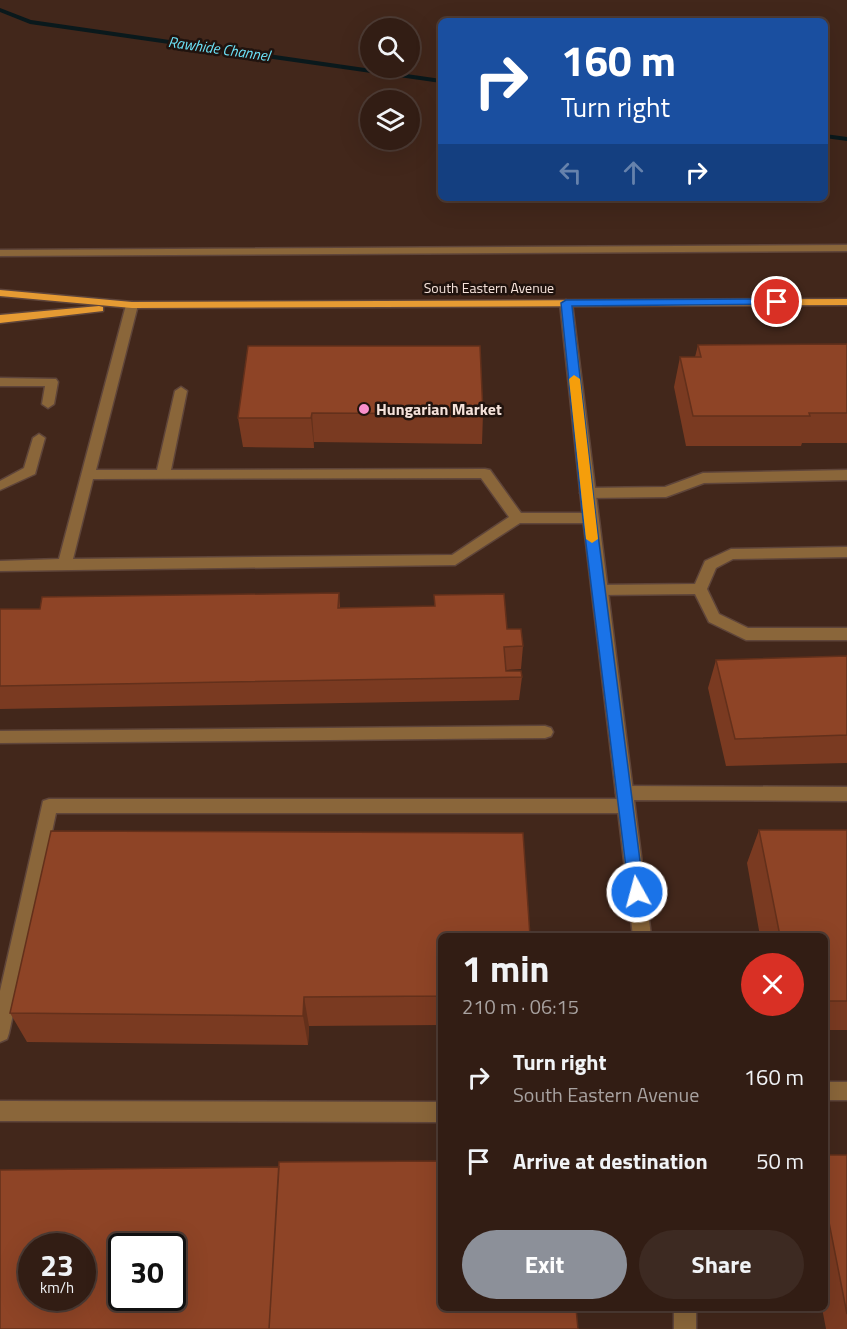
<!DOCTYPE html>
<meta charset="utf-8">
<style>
:root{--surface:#321d14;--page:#3d2a22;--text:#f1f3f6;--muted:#a8a2a0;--line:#4d3b34;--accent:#8c9099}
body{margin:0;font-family:"Titillium Web",sans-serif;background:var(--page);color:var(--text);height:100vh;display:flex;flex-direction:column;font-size:22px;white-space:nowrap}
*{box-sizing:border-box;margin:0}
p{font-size:20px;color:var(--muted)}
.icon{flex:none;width:33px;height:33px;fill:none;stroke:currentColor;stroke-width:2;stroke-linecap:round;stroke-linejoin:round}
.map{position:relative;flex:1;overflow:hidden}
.side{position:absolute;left:438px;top:933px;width:390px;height:378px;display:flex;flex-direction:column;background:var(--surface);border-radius:9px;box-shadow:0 6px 24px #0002,0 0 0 2px var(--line)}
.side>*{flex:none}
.hud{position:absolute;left:438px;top:18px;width:390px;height:183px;border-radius:9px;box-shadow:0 6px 24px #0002,0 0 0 2px var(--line);background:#1a4fa0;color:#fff;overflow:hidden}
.tools{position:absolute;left:360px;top:18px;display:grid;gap:12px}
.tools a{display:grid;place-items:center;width:60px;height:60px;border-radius:50%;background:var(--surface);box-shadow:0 6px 24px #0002,0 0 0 2px var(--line);font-size:30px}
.speed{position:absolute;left:18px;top:1233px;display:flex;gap:12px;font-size:30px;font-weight:700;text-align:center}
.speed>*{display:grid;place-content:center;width:78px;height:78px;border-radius:50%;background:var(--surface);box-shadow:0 6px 24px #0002,0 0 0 2px var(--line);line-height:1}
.speed small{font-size:15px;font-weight:400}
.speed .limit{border:3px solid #111;border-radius:9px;background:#fff;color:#111}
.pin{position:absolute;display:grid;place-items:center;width:51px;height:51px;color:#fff;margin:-26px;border:3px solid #fff;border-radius:50%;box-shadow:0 2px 6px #0007}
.me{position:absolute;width:66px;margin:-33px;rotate:353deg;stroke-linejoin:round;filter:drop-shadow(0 0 4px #0008)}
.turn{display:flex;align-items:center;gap:21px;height:126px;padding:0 24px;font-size:27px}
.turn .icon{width:78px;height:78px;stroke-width:2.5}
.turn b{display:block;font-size:42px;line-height:51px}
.lanes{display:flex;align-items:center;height:57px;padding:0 24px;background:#0003;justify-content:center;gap:30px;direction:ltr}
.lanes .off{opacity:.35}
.round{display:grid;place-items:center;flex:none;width:63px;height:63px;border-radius:32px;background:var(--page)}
.overview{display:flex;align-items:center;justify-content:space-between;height:102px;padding:0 24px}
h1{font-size:36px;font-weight:700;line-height:45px}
.cta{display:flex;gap:12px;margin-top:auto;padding:12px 24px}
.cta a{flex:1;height:69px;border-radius:36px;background:var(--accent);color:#fff;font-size:24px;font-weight:700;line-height:69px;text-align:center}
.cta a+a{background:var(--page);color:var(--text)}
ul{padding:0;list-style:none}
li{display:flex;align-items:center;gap:18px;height:84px;padding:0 24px}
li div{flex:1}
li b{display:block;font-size:22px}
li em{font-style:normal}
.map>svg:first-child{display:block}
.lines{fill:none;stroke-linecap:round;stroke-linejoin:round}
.stream{fill:#0a191c;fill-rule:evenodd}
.service-casing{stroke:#5f453a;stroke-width:3}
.minor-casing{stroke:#5f453a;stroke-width:3}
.primary-casing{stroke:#5f453a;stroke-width:3}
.service{fill:#8a663a;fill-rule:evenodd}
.minor{fill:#8a663a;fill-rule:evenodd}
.primary{fill:#e69b33;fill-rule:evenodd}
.wall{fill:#7a3a21}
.shaded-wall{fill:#63301b}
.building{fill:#8e4426;stroke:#63301b;stroke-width:1.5;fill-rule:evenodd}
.route{fill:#1a73e8;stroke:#114b97;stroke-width:1.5}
.slow{fill:#f59e0b}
.poi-dot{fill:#f890cb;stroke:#20130e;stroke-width:2}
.labels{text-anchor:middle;stroke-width:5;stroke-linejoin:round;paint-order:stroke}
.far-street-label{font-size:14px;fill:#f5e2da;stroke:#20130e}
.far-water-label{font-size:15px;font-style:italic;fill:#6ce4fa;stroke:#20130e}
.poi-label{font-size:16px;font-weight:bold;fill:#f5e2da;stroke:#20130e;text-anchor:start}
</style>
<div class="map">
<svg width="847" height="1329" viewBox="0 0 847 1329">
<rect width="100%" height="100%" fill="#42271b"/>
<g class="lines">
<path class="stream" d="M0,8L31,20L441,79V83L30,24L0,12Z
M825,134L847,137V141L825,138Z"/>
<g class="service-casing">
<path id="service" d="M847,245V251L0,256V250Z
M132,302L138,305L96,470H157L175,391L181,387L187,391L171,470L485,469L490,470L521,513H590L597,518L590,523H520L455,565L0,571V561L59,559L126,305ZM481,478L509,517L452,555L73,559L93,479Z
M0,378L56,379L58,382L54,404L48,408L42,404L45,386H0Z
M39,434L45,438L35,474L0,490V481L24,468L33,438Z
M847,470V480L704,483L666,497L587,498L580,493L587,488L665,487L703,473Z
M847,547V557L733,559L716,568L707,589L719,614L748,628H847V640H746L709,622L695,594L599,595L592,590L599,585L695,584L705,561L731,549Z
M545,726L551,728L553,732L551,736L545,738L0,743V731Z
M624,786L847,787V801L628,800L634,806L632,811L626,813H56L9,1033L7,1039L0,1042V991L43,801L49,799H622L616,793L618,788Z
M825,1082H847V1100H825Z
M0,1101L441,1102V1122L0,1121Z"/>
</g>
<g class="minor-casing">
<path id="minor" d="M566,300L572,303L651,936H633L583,518L560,303Z
M674,1308H696V1329H674Z"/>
</g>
<g class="primary-casing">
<path id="primary" d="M0,290L132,302L847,299V305L132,308L0,296Z
M99,306L103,307V311L0,323V315Z"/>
</g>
<use href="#service" class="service"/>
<use href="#minor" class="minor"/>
<use href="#primary" class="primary"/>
</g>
<path class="wall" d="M847,344V443H802L801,446H686L674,387L680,357H695L698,345Z
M248,346L483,414L482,444L314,442V448L243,447L238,418Z
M339,593L340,608L434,606V595L507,629L523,646L521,669L506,670V671L522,677L519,700L0,709V609H40Z
M847,656V763L726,766L708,688L716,660Z
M759,830H847V1030H825V936H760L747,863Z
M441,936V1025L309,1026L308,1045L27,1042L10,1013Z
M825,1155H847V1329H826L822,1308H825Z"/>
<path class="shaded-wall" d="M312,413L314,442V448L311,418Z
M304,997L309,1026L308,1045L303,1016Z"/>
<path class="building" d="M847,344V413H809L810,416H693L680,357H701L698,345Z
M248,346H480L483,414L312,413L311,418H238Z
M339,593L338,608L435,606L434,595L504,594L507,629H521L523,646L504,647L506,671H521L522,677L0,686V609H40L42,597Z
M847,656V735L735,739L716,660Z
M759,830H847V1001H825V936H780Z
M51,831L523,833L530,936H441V996L304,997L303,1016L10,1013Z
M825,1155H847V1314L825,1202Z
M441,1161V1308H576L578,1329H269L279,1162Z
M279,1167L269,1329H0V1170ZM32,1246H82V1298H32ZM122,1246H172V1298H122Z"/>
<path class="route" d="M777,299L782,302L780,304L572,306L596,519L644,892L642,897L637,899L631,897L629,892L583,519L561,303L566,300Z"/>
<path class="slow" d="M574,375L580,379L598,539L592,543L586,539L569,379Z"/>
<circle class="poi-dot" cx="364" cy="409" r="6"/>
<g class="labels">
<g class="far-street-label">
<text x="489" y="293">South Eastern Avenue</text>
</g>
<g class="far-water-label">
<text transform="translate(219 49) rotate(8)" y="5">Rawhide Channel</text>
</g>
<g class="poi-label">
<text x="376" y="415">Hungarian Market</text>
</g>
</g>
</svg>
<div class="tools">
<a><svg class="icon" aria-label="search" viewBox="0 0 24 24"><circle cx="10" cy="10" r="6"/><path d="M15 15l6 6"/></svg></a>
<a><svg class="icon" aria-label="layers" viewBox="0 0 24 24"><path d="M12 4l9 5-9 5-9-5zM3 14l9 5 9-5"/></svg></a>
</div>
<div class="speed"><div>23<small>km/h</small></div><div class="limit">30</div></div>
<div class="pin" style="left:777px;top:302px;background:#d93025"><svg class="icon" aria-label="arrive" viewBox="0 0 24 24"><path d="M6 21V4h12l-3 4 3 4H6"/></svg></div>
<svg class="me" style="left:637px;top:892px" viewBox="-20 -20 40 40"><circle r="17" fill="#1a73e8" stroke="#fff" stroke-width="3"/><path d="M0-11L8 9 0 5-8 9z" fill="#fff"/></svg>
<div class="hud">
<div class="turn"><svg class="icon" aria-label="right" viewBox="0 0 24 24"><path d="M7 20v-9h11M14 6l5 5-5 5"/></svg><div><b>160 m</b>Turn right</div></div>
<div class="lanes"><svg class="icon off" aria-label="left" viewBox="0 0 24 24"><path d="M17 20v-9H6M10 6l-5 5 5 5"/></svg><svg class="icon off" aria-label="ahead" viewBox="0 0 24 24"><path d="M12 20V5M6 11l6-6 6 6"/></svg><svg class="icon" aria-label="right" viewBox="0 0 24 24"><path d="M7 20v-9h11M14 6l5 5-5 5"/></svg></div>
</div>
<section class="side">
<div class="overview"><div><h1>1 min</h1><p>210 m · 06:15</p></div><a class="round" style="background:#d93025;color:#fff"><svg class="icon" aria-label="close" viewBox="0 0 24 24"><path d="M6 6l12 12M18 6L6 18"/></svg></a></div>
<ul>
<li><svg class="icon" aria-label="right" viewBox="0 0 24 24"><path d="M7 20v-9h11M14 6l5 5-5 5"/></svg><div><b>Turn right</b><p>South Eastern Avenue</p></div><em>160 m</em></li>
<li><svg class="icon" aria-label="arrive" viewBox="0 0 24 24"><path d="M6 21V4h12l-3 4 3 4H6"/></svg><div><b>Arrive at destination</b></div><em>50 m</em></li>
</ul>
<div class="cta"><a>Exit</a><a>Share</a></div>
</section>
</div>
